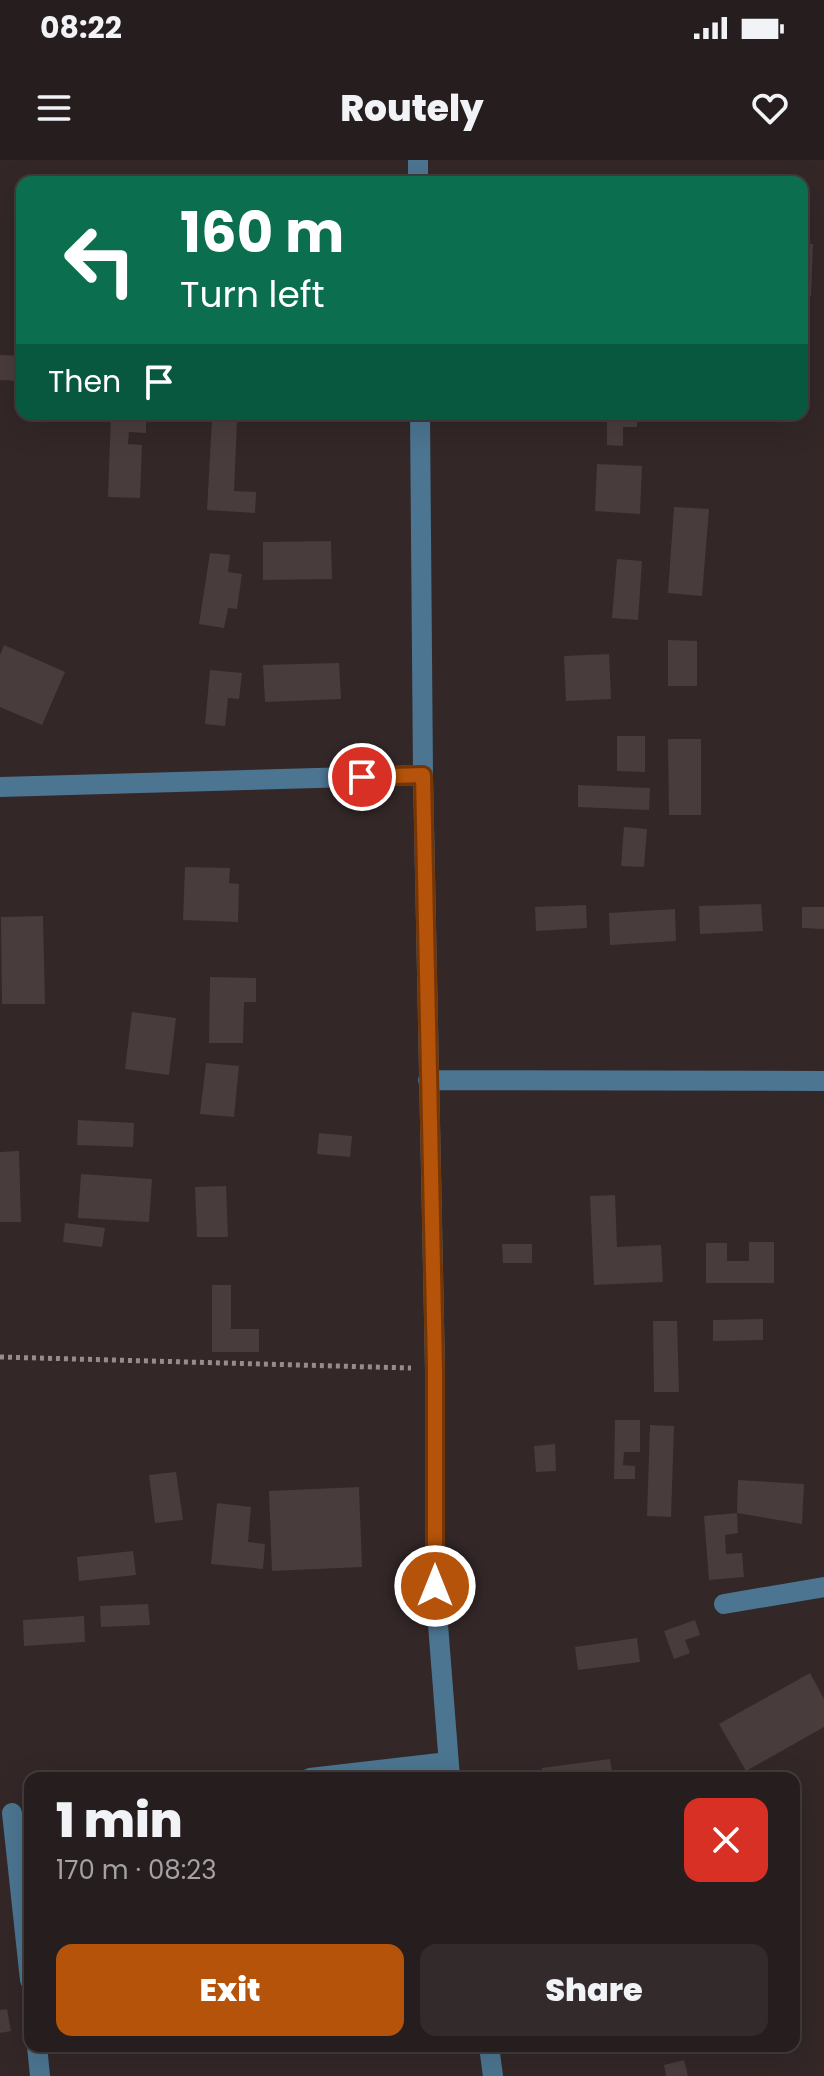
<!DOCTYPE html>
<meta charset="utf-8">
<style>
:root{--surface:#261d1e;--page:#322a2b;--text:#f1f3f6;--muted:#a4a2a4;--line:#423b3c;--accent:#b45309}
body{margin:0;font-family:Poppins,sans-serif;background:var(--page);color:var(--text);height:100vh;display:flex;flex-direction:column;font-size:30px;white-space:nowrap}
*{box-sizing:border-box;margin:0}
p{font-size:26px;color:var(--muted)}
.icon{flex:none;width:44px;height:44px;fill:none;stroke:currentColor;stroke-width:2;stroke-linecap:round;stroke-linejoin:round}
.map{position:relative;flex:1;overflow:hidden}
.details{position:absolute;left:24px;top:1612px;width:776px;height:280px;display:flex;flex-direction:column;background:var(--surface);border-radius:16px;box-shadow:0 8px 32px #0002,0 0 0 2px var(--line)}
.details>*{flex:none}
.hud{position:absolute;left:16px;top:16px;width:792px;height:244px;border-radius:16px;box-shadow:0 8px 32px #0002,0 0 0 2px var(--line);background:#0b6e4f;color:#fff;overflow:hidden}
.pin{position:absolute;display:grid;place-items:center;width:68px;height:68px;color:#fff;margin:-34px;border:4px solid #fff;border-radius:50%;box-shadow:0 2px 8px #0007}
.me{position:absolute;width:88px;margin:-44px;rotate:0deg;stroke-linejoin:round;filter:drop-shadow(0 0 6px #0008)}
.turn{display:flex;align-items:center;gap:28px;height:168px;padding:0 32px;font-size:36px}
.turn .icon{width:104px;height:104px;stroke-width:2.5}
.turn b{display:block;font-size:56px;line-height:68px}
.then{display:flex;align-items:center;height:76px;padding:0 32px;background:#0003;gap:16px;font-size:30px}
.round{display:grid;place-items:center;flex:none;width:84px;height:84px;border-radius:16px;background:var(--page)}
.overview{display:flex;align-items:center;justify-content:space-between;height:136px;padding:0 32px}
h1{font-size:48px;font-weight:800;line-height:60px}
.action{display:flex;gap:16px;margin-top:auto;padding:16px 32px}
.action a{flex:1;height:92px;border-radius:16px;background:var(--accent);color:#fff;font-size:32px;font-weight:800;line-height:92px;text-align:center}
.action a+a{background:var(--page);color:var(--text)}
.status{display:flex;justify-content:space-between;align-items:center;height:56px;padding:0 40px;background:var(--surface);direction:ltr}
.status svg{height:22px;fill:currentColor}
header{display:flex;justify-content:space-between;align-items:center;height:104px;padding:0 32px;background:var(--surface);font-size:36px;font-weight:800}
.map>svg:first-child{display:block}
.building{fill:#493c3d}
.lines{fill:none;stroke-linecap:round;stroke-linejoin:round}
.path{stroke:#968c8c;stroke-width:5;stroke-dasharray:4 4;stroke-linecap:butt}
.minor{stroke:#4c7591;stroke-width:20}
.route-casing{stroke:#753606;stroke-width:20}
.route{stroke:#b45309;stroke-width:14}
</style>
<div class="status"><b>08:22</b><svg viewBox="0 0 49 12"><path d="M0 12V9h3v3zM5 12V6h3v6zM10 12V3h3v9zM15 12V0h3v12zM26 1h20v11H26zM47 4h2v5h-2z"/></svg></div>
<header><svg class="icon" aria-label="menu" viewBox="0 0 24 24"><path d="M4 6h16M4 12h16M4 18h16"/></svg>Routely<svg class="icon" aria-label="heart" viewBox="0 0 24 24"><path d="M12 20l-8-8c-3-5 5-10 8-4 3-6 11-1 8 4z"/></svg></header>
<div class="map">
<svg width="824" height="1916" viewBox="0 0 824 1916">
<rect width="100%" height="100%" fill="#332728"/>
<path class="building" d="M802,84H813L811,136L802,135Z
M0,195L22,196V221L0,220Z
M111,254L146,255V273L129,272L128,284L142,285L140,338L108,337Z
M607,254H637V267H623V286L607,285Z
M212,259L237,261L234,331L256,332L255,353L207,350Z
M597,304L642,306L640,354L595,351Z
M674,347L709,349L702,436L668,433Z
M331,381L332,419L263,420V382Z
M210,393L230,395L228,412L242,414L237,449L228,448L224,468L199,464Z
M617,399L642,401L638,460L612,458Z
M668,480L697,481V526H668Z
M4,485L65,512L42,565L0,547V495Z
M609,494L611,539L566,541L564,496Z
M339,503L341,539L265,542L263,505Z
M210,510L242,513L239,539L228,538L225,566L205,564Z
M617,576H645V612L617,611Z
M668,579H701V655H669Z
M578,625L650,628L649,650L578,647Z
M624,667L647,669L644,707L621,706Z
M185,707L230,708L229,723L239,724L238,762L183,760Z
M761,744L763,771L700,774L699,746Z
M586,745L587,768L536,771L535,747Z
M802,747H824V769L802,768Z
M675,749L676,781L610,785L609,753Z
M43,756L45,844H2L1,757Z
M210,817L256,818V842H244L243,883H209Z
M132,852L176,858L169,915L125,909Z
M206,903L239,906L234,957L200,954Z
M78,960L134,963L133,987L77,985Z
M319,973L352,976L350,997L317,994Z
M19,991L21,1062H0V992Z
M81,1014L152,1019L149,1062L78,1058Z
M226,1026L228,1077H197L195,1027Z
M615,1035L617,1087L661,1085L663,1122L594,1125L590,1036Z
M65,1063L105,1068L102,1087L63,1082Z
M749,1082H774V1123H706V1083H727V1101H749Z
M502,1084H532V1103H503Z
M212,1125H231V1169H259V1192H212Z
M763,1159V1180L713,1181V1160Z
M653,1161H677L679,1232H654Z
M615,1260H640V1292H624L623,1305L635,1306V1319H614Z
M650,1265L674,1266L671,1357L647,1356Z
M555,1284L556,1311L536,1312L534,1286Z
M176,1312L183,1360L155,1363L149,1315Z
M738,1320L804,1324L802,1364L737,1353L738,1373L725,1375L726,1394L742,1393L744,1417L709,1420L704,1356L737,1353Z
M359,1327L362,1407L272,1411L269,1331Z
M217,1343L251,1347L248,1382L265,1384L263,1409L211,1404Z
M133,1391L136,1415L79,1421L77,1397Z
M148,1444L150,1465L101,1467L100,1446Z
M84,1456L85,1482L24,1486L23,1460Z
M695,1460L700,1475L685,1480L690,1493L674,1499L664,1471Z
M637,1478L640,1502L578,1510L575,1487Z
M810,1513L824,1539V1567L746,1611L719,1564Z
M610,1599L613,1618H543L542,1608Z
M7,1849L11,1871L0,1873V1850Z
M684,1900L688,1916H666L664,1905Z"/>
<g class="lines">
<path class="path" d="M0,1197L411,1208"/>
<path class="minor" d="M418,0V22
M420,254L423,615L435,1209V1426L450,1618
M0,627L423,615
M428,920L824,921
M724,1444L824,1427
M310,1618L448,1602
M12,1653L30,1820
M37,1886L40,1916
M489,1886L493,1916"/>
</g>
<g class="lines">
<g class="route-casing">
<path id="route" d="M362,617L423,615L435,1209V1426"/>
</g>
<use href="#route" class="route"/>
</g>
</svg>
<div class="pin" style="left:362px;top:617px;background:#d93025"><svg class="icon" aria-label="arrive" viewBox="0 0 24 24"><path d="M6 21V4h12l-3 4 3 4H6"/></svg></div>
<svg class="me" style="left:435px;top:1426px" viewBox="-20 -20 40 40"><circle r="17" fill="#b45309" stroke="#fff" stroke-width="3"/><path d="M0-11L8 9 0 5-8 9z" fill="#fff"/></svg>
<div class="hud">
<div class="turn"><svg class="icon" aria-label="left" viewBox="0 0 24 24"><path d="M17 20v-9H6M10 6l-5 5 5 5"/></svg><div><b>160 m</b>Turn left</div></div>
<div class="then">Then<svg class="icon" aria-label="arrive" viewBox="0 0 24 24"><path d="M6 21V4h12l-3 4 3 4H6"/></svg></div>
</div>
<section class="details">
<div class="overview"><div><h1>1 min</h1><p>170 m · 08:23</p></div><a class="round" style="background:#d93025;color:#fff"><svg class="icon" aria-label="close" viewBox="0 0 24 24"><path d="M6 6l12 12M18 6L6 18"/></svg></a></div>
<div class="action"><a>Exit</a><a>Share</a></div>
</section>
</div>
